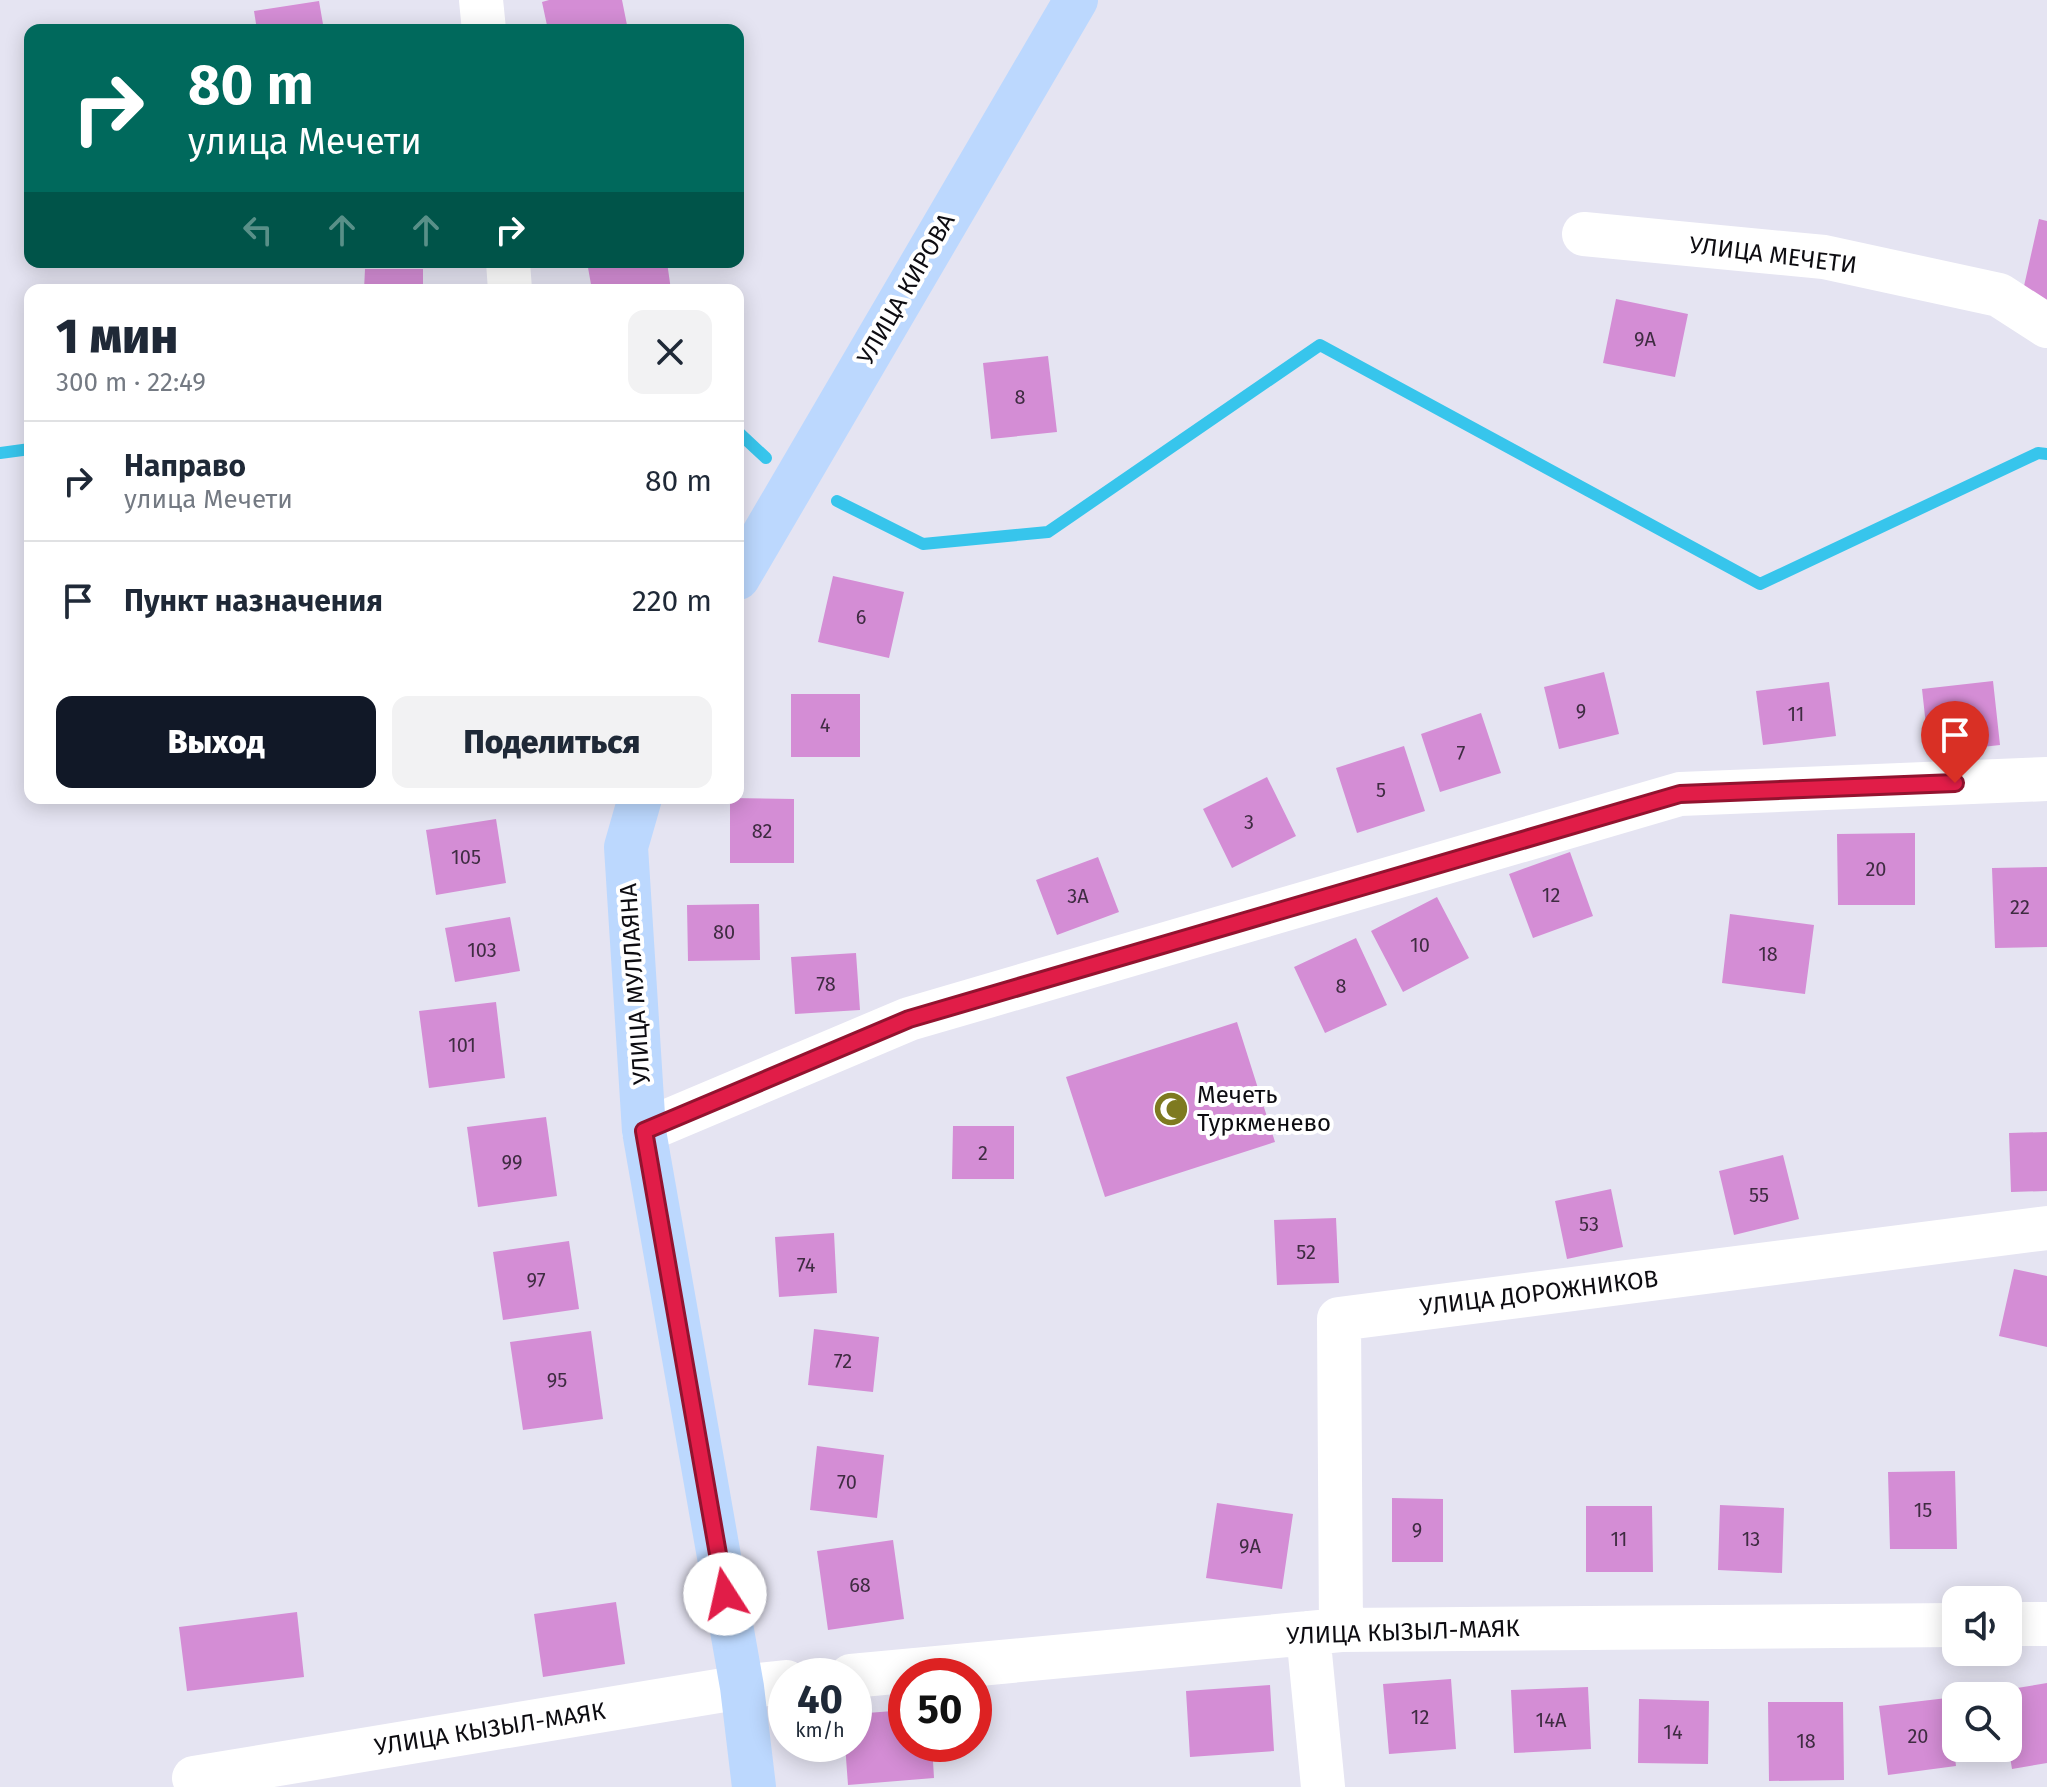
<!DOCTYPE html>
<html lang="ru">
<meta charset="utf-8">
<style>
:root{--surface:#fff;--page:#f2f2f3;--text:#1f2937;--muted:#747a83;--line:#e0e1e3;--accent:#111827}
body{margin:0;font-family:"Fira Sans",sans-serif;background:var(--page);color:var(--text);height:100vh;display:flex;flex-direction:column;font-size:30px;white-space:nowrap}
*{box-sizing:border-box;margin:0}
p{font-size:26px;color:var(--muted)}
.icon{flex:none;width:44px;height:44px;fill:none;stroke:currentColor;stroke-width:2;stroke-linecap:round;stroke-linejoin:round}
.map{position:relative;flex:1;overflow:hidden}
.side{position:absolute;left:24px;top:284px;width:720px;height:520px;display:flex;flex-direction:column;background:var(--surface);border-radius:16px;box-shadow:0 4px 20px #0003}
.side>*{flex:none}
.hud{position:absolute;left:24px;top:24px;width:720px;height:244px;border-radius:16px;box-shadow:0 4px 20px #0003;background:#00695c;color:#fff;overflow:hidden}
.buttons{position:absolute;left:1942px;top:1586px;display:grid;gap:16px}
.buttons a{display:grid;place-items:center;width:80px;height:80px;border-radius:16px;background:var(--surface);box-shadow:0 4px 20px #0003;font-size:40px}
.speed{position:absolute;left:768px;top:1658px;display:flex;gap:16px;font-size:40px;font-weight:700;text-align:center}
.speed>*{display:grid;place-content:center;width:104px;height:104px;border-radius:50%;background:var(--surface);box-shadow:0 4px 20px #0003;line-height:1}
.speed small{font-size:20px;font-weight:400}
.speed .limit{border:12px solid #d22;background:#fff;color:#111}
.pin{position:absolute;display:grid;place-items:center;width:68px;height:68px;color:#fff;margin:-82px -34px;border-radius:50% 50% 50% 0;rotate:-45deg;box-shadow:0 0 8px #0007}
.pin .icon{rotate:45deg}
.me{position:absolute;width:88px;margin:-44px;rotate:350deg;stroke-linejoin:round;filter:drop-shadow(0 0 6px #0008)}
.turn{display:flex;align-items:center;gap:28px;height:168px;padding:0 32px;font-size:36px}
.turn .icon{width:104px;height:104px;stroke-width:2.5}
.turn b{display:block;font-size:56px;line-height:68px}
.lanes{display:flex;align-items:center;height:76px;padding:0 32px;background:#0003;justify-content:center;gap:40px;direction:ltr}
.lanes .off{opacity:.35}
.round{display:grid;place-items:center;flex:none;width:84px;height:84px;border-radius:16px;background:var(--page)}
.head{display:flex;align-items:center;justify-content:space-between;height:136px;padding:0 32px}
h1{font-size:48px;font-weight:800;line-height:60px}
.action{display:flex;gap:16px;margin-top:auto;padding:16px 32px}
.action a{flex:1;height:92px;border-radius:16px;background:var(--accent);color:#fff;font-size:32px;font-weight:800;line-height:92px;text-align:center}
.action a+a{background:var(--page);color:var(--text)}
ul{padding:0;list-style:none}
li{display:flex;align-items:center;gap:24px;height:120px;padding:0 32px;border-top:2px solid var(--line)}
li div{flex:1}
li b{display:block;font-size:30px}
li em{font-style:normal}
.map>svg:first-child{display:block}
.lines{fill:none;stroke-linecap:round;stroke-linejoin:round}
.stream{stroke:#37c5ec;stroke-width:12}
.building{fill:#d48dd5}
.minor{stroke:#fff;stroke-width:44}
.major{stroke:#bcd8fe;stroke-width:44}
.route-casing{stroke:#92132f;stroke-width:20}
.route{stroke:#e11d48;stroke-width:14}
.labels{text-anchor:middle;stroke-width:8;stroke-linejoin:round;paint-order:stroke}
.number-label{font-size:20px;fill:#3f2c42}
.street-label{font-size:24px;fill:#0d0c11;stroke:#fff}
.poi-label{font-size:24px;fill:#0d0c11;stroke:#fff;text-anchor:start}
</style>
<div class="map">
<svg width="2047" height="1787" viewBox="0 0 2047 1787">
<rect width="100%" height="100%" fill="#e5e4f2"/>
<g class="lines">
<path class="stream" d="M738,432L766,458
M0,453L30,449
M837,501L923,544L1048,532L1320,345L1760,584L2038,453L2047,454"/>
</g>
<path class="building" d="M549,0H622L628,30H548L542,2Z
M319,1L324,30H257L254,11Z
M2039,219L2047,221V301L2022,295Z
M587,262H667L671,290H592Z
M365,269H423V290H364Z
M1616,299L1688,314L1675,377L1603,363Z
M1048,356L1057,432L991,439L983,363Z
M833,576L904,592L889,658L818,642Z
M1604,672L1619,734L1559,749L1544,687Z
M1993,681L2000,745L1929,753L1922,689Z
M1829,682L1836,736L1763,745L1756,691Z
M791,694H860V757H791Z
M1481,713L1501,773L1440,792L1421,734Z
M1404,746L1425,811L1357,833L1336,768Z
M1267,777L1296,836L1232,868L1203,809Z
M730,798L794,799V863H730Z
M496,819L506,883L436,895L426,830Z
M1915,833V905H1838L1837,834Z
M1570,852L1593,916L1533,938L1509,874Z
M1098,857L1119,912L1057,935L1036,880Z
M2047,867V947L1995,948L1992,868Z
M1437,897L1469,958L1403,992L1371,931Z
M759,904L760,960L688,961L687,905Z
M1730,914L1814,925L1805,994L1722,983Z
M510,917L520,971L455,982L445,928Z
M1356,938L1387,1005L1325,1033L1294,967Z
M856,953L860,1010L795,1014L791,957Z
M496,1002L505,1078L429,1088L419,1011Z
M1237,1022L1275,1142L1105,1197L1066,1077Z
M546,1117L557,1196L478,1207L467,1127Z
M953,1126H1014V1179H952Z
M2047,1132V1191L2011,1192L2009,1133Z
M1783,1155L1799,1219L1734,1235L1719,1171Z
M1611,1189L1623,1247L1567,1259L1555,1201Z
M1336,1218L1339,1283L1277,1285L1274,1220Z
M834,1233L837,1293L779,1297L775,1237Z
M569,1241L579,1309L503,1320L493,1252Z
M2014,1269L2047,1276V1347L1999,1336Z
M814,1329L879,1337L873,1392L808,1385Z
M591,1331L603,1419L523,1430L510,1342Z
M817,1446L884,1455L877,1518L810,1510Z
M1955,1471L1957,1549H1890L1888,1472Z
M1392,1498L1443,1499V1562H1392Z
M1217,1503L1293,1514L1282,1589L1206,1578Z
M1720,1505L1784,1508L1782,1573L1718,1570Z
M1586,1506H1652L1653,1572H1586Z
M893,1540L904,1619L828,1630L817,1551Z
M616,1602L625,1664L543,1677L534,1614Z
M297,1612L304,1677L187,1691L179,1627Z
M1451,1679L1456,1749L1389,1754L1383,1684Z
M2047,1683V1763L2012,1769L2008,1745V1696H2000L1999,1691Z
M1270,1685L1274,1751L1190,1757L1186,1691Z
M1588,1687L1591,1749L1514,1753L1511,1690Z
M1947,1698L1956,1766L1888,1775L1879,1706Z
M1639,1699L1709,1701L1708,1764L1638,1763Z
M1768,1702H1843L1844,1780L1769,1781Z
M906,1710V1744H932L934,1778L848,1785L845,1744H854V1714Z"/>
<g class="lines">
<path class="minor" d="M481,0L484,30
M1584,234L1824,257L1999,295L2047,326
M508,262L510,290
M644,1131L909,1019L1680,794L2047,779
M2008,1624H2047
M1341,1630L1339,1319L2047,1228
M1308,1633L1323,1787
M851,1676L1341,1630L1956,1625
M194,1778L742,1687L786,1682"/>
<path class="major" d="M738,578L1076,0
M640,798L626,847L644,1131L742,1687L754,1787"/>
</g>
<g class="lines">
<g class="route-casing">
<path id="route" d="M725,1594L644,1131L909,1019L1680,794L1955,783"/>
</g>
<use href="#route" class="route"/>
</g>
<defs>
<g id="mosque-disc" transform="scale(1.8)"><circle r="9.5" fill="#7e7a20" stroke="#fff"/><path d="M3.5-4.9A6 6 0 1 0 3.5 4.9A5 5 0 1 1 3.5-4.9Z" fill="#fff"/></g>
</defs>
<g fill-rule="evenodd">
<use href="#mosque-disc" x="1171" y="1109"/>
</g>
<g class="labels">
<g class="number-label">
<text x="1645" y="346">9А</text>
<text x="1020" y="404">8</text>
<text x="861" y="624">6</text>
<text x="1581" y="718">9</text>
<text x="1796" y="721">11</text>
<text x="825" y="732">4</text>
<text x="1461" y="760">7</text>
<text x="1381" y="797">5</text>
<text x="1249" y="829">3</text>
<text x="762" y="838">82</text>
<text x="466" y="864">105</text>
<text x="1876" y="876">20</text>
<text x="1551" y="902">12</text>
<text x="1078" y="903">3А</text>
<text x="2020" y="914">22</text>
<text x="724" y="939">80</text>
<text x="1420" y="952">10</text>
<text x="482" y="957">103</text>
<text x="1768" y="961">18</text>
<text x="826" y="991">78</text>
<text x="1341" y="993">8</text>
<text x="462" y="1052">101</text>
<text x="983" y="1160">2</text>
<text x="512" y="1169">99</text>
<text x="1759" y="1202">55</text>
<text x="1589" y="1231">53</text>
<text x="1306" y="1259">52</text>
<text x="806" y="1272">74</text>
<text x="536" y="1287">97</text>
<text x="843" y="1368">72</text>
<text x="557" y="1387">95</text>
<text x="847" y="1489">70</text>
<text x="1923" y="1517">15</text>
<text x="1417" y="1537">9</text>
<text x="1619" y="1546">11</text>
<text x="1751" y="1546">13</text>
<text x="1250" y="1553">9А</text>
<text x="860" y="1592">68</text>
<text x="1420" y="1724">12</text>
<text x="1551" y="1727">14А</text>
<text x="1673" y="1739">14</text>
<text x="1918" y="1743">20</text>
<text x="1806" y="1748">18</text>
</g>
<g class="street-label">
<text transform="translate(1773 255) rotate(7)" y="8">УЛИЦА МЕЧЕТИ</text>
<text transform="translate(906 289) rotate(-60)" y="8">УЛИЦА КИРОВА</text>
<text transform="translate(635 984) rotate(-94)" y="8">УЛИЦА МУЛЛАЯНА</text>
<text transform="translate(1539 1293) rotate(-7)" y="8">УЛИЦА ДОРОЖНИКОВ</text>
<text transform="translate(1403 1632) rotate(-2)" y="8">УЛИЦА КЫЗЫЛ-МАЯК</text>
<text transform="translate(490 1729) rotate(-9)" y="8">УЛИЦА КЫЗЫЛ-МАЯК</text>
</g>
<g class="poi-label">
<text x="1197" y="1103">Мечеть<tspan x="1197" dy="28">Туркменево</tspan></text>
</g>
</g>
</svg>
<div class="buttons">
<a><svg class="icon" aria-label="sound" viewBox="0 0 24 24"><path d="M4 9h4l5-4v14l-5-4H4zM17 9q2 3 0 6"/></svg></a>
<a><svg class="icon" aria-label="search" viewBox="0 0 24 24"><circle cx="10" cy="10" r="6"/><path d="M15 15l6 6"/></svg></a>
</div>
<div class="speed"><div>40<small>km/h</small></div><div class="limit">50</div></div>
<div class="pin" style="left:1955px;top:783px;background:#d93025"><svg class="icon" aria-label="arrive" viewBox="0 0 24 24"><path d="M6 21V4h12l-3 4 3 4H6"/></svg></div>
<svg class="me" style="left:725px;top:1594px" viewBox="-20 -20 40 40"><circle r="19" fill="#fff"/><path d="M0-13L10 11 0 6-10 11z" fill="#e11d48"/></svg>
<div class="hud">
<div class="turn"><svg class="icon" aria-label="right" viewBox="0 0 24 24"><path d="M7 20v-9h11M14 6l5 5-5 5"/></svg><div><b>80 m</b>улица Мечети</div></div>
<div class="lanes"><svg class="icon off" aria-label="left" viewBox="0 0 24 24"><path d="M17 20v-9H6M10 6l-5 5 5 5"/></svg><svg class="icon off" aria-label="ahead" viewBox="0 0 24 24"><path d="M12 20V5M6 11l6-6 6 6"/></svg><svg class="icon off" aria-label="ahead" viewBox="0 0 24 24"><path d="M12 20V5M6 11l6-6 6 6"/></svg><svg class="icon" aria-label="right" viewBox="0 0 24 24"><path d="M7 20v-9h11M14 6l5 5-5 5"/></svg></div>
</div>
<section class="side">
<div class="head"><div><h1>1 мин</h1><p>300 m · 22:49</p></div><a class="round"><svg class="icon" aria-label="close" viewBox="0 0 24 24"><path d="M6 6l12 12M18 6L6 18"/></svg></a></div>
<ul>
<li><svg class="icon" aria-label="right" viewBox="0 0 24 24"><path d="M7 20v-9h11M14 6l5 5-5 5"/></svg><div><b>Направо</b><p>улица Мечети</p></div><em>80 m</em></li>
<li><svg class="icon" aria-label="arrive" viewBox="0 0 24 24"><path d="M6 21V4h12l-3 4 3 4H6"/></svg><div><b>Пункт назначения</b></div><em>220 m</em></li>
</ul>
<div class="action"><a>Выход</a><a>Поделиться</a></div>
</section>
</div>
